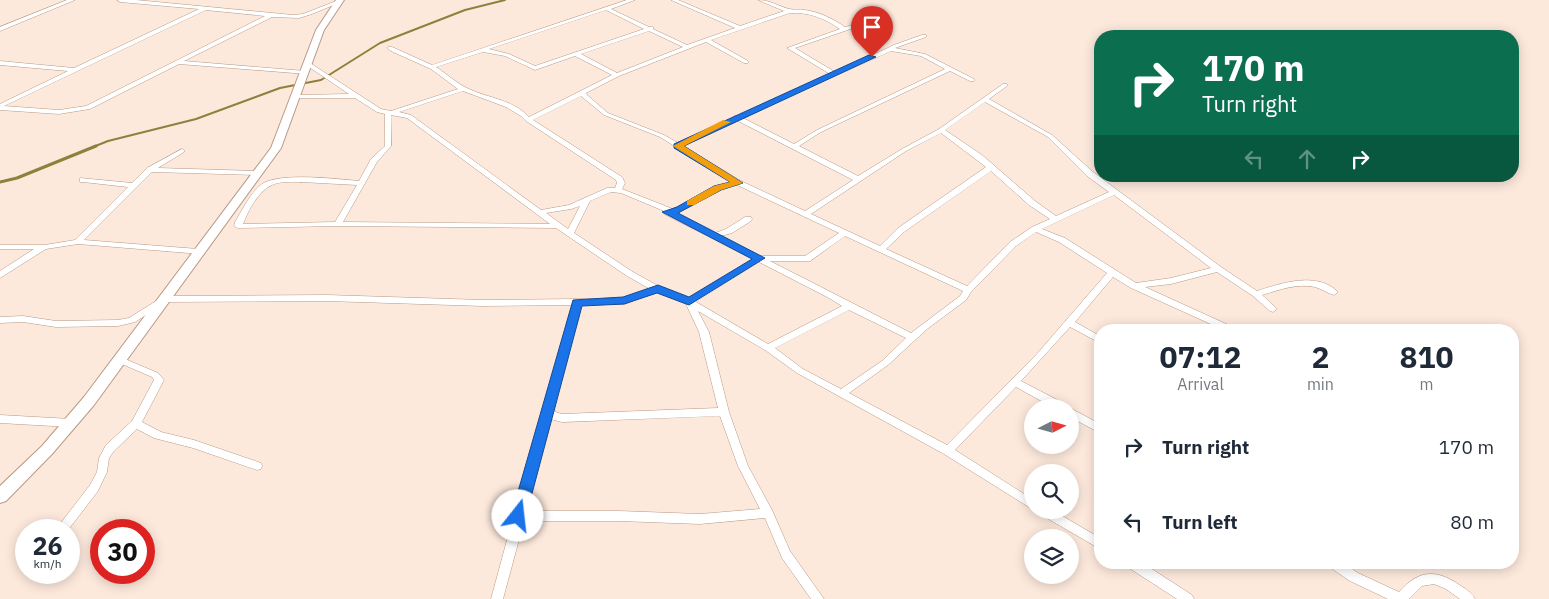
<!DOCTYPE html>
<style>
:root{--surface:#fff;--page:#f6f6f7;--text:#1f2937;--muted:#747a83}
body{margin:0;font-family:"IBM Plex Sans",sans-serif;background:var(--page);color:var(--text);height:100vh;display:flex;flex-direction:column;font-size:19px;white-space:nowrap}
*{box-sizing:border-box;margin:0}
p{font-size:16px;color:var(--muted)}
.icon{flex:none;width:28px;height:28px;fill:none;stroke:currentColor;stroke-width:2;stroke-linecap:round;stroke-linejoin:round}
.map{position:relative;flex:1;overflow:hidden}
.details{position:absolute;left:1094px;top:324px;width:425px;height:245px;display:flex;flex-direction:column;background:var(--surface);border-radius:20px;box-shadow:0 2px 12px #0003}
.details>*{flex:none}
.top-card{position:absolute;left:1094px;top:30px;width:425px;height:152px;border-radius:20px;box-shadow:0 2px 12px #0003;background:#0b6e4f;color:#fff;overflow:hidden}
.needle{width:32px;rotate:84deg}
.buttons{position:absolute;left:1024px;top:399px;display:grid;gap:10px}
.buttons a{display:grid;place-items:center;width:55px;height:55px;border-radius:50%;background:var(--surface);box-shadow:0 2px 12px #0003;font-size:25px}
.speed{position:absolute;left:15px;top:519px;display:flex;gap:10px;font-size:25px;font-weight:700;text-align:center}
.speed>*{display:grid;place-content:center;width:65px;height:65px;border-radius:50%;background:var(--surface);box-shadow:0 2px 12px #0003;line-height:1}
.speed small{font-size:12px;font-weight:400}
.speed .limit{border:8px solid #d22;background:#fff;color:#111}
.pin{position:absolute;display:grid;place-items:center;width:42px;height:42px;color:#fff;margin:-51px -21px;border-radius:50% 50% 50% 0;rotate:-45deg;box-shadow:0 0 5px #0007}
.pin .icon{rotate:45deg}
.me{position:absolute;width:55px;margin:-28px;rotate:16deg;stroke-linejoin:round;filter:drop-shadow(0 0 4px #0008)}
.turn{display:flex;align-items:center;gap:18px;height:105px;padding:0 25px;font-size:22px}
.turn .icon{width:65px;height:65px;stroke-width:2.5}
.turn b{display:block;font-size:35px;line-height:42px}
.lanes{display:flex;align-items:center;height:48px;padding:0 25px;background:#0003;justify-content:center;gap:25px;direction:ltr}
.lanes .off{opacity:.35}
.eta{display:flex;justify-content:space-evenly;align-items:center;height:85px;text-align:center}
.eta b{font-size:30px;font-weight:800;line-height:35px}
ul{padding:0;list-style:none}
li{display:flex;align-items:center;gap:15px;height:75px;padding:0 25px}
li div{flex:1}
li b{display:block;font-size:19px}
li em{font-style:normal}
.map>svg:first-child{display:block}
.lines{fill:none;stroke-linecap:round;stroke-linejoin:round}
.stream-far1{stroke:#8d813c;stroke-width:2}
.stream{stroke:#8d813c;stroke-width:3}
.minor-casing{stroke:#b89984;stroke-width:1}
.secondary-casing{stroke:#b89984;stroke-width:2}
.minor{fill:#fff;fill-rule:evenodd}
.secondary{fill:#fff;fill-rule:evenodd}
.route{fill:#1a73e8;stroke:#114b97}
.slow{fill:#f59e0b}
</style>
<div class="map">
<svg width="1549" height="599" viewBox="0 0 1549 599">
<rect width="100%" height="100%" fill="#fde9dc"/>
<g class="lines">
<path class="stream-far1" d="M93,147L108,141L196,119L280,88L321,80L380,43L465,10L505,0"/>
<path class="stream" d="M0,182L17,178L96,146"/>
<g class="minor-casing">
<path id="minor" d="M67,0H75L0,31V27Z
M117,0H136L293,15L303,14L336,1L341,2L312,14L299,18L272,17L184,61L305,71L308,73L307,74L179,64L90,109L59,114L0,110V104L68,71L0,65V61L74,68L199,9L120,2ZM206,10L265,16L86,106L59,110L4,106Z
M627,0H635L611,9L649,27H653V29L687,45L735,28L671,0H678L740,26L784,11L758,0C770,0 778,6 789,9C794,10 799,9 805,10C820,12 833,19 845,27L865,22V24L795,48L835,72L890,47L891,46L922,35H926V37L895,48L925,54L974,79V81H970L950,71L821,132L799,146L858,176L902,149L939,129L1003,84H1007V86L989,99L1052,135L1093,172L1221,267L1257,291C1282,283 1317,271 1338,292L1334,295C1327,293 1322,289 1315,287C1297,283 1279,290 1262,295L1277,309L1273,312L1270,311L1253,296L1217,272L1171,284L1145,287L1235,328L1237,330H1224L1131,288L1113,277L1075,322L1100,336V343L1070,327L1021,381L1067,405L1068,408H1054L1016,387L955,450L1032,499V509L944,454L797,373L765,350L698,311L709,332L729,412L748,466L772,510L790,551L824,599H811L782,558L765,518L700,524L619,521H524L503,599H491L513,518L512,516L515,512L572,305L483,306L327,301L166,302L135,322L118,326L56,327L23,322L0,323V317L23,316L56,321L118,320L129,318L164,296L327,295L483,300L577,299L624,298L650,289L627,276L556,228L338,226L238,228L234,226L235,222C243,209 250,193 262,184C280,172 337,179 359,181L371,159L385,146V114L377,112L355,98H295V96L297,95L349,94L306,65V63H310L381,109L391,111L458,89L431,69L393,52L388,49V47H392L432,65ZM606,10L644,29L535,66L509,54L489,49ZM790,13C809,12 824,18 840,29L787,48L830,74L738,116H734L733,118L678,143L664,135L608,113L587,95L586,93L619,76L706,42L744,63H748V61L711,40ZM649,31L683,47L617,73L581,54ZM891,51L921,56L945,69L817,130L794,144L743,118ZM483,52L505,56L535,70L575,56L612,75L529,117C514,100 488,98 469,89C457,84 447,74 436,67ZM463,91L506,107L521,116L526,121L616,180L617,183L615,188H607L569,205L541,210L411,115L399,112ZM581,96L604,115L660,137L732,182L715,186L673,209L622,189L625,183L622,177L533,120ZM985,102L1048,137L1087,176L1109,192L1056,216L1035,201L982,155L945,130ZM391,115L407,118L550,224L343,222L377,162L391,146ZM738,121L853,180L805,211L741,181L683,146ZM941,133L986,167L898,228L880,246L811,214L906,151ZM991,171L1029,205L1050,219L1032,227L1010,242L967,286L886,249L904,232ZM301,182L357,185L335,222L243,224C248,211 258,191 272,185C280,181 292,182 301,182ZM737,185L839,233L805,256H759L721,236L732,233L751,221L752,219L751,217H745L726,229L715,233L676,214L721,190ZM611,192L621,193L664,211V214L753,259L688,298L660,287L633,272L574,233L590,201ZM1114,195L1211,268L1171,278L1136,283L1065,238L1042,229ZM580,206L568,229L546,213L571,209ZM1036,232L1059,242L1107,273L1036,355L947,445L849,393L888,365L927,329L966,300L971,292L1016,246ZM845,236L963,291L960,296L911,333L770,261H810ZM759,262L829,298L842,306L768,344L696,302ZM657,292L686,304L699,332L718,408L562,414L555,412L554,406L581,305L625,304ZM849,310L906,338L882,361L841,389L803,369L775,348ZM720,416L738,466L760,509L700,514L619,511H526L550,419L562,422Z
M182,149L184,150V152L158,168L258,171L262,173L258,175L152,172L84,240L198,249L201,250L202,252L201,254L78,244L46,249L0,278V271L34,249H0V245H45L75,240L128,187L83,182H80V178L132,183L147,168Z
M118,356L158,373L164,380L142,422L161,432L194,440L261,463L262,466L261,469L257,470L193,448L154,438L137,429L114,451L109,458L107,472L98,491L68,530H60L58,527L60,524L90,485L97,472L99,458L106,445L132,421L154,380L152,377L115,361L113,359L115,357Z
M1070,408L1100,424V433L1070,417Z
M0,415L71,419L75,420L76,423L75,426L71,427L0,423Z
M1036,510H1052L1100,538V549L1038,513Z
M1124,562H1141L1192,595L1194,599H1177L1126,566Z
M1326,562H1342L1358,573L1399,592C1419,569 1437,569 1461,586C1466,589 1472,593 1475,599H1460L1446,589L1434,584L1422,586L1409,599H1388L1350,581L1328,566Z"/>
</g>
<g class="secondary-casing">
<path id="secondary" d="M336,0H344L324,30L281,148L94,405L52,454L6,501L0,503V486L42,446L84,397L271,148L316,30Z"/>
</g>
<use href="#minor" class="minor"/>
<use href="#secondary" class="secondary"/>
</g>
<path class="route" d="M869,55L876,57L684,146L743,183L721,190L678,213L765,258L689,305L657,293L624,304L582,306L526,516L524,520L518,522L513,520L511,516L573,300L623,297L658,285L689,297L752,259L662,212L677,207L714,186L730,182L674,148V144Z"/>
<path class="slow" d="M723,120L731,122L684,146L743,183L721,190L694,205H687V201L714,186L730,182L673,146Z"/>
</svg>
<div class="buttons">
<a><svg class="needle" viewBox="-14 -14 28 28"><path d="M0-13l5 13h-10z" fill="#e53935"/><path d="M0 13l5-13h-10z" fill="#747a83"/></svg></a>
<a><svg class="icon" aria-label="search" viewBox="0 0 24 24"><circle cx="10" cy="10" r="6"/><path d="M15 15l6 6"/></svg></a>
<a><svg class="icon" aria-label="layers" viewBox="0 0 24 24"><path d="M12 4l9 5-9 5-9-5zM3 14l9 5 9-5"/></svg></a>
</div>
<div class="speed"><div>26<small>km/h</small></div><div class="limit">30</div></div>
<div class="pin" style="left:872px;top:57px;background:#d93025"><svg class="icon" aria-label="arrive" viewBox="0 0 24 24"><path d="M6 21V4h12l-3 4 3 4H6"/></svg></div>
<svg class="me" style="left:518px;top:516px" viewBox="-20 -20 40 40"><circle r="19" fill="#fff"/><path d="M0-13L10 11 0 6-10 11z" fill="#1a73e8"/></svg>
<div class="top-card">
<div class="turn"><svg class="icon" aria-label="right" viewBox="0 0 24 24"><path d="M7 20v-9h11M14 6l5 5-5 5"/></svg><div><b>170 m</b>Turn right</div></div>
<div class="lanes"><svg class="icon off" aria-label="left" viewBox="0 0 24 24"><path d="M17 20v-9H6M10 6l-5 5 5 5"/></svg><svg class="icon off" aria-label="ahead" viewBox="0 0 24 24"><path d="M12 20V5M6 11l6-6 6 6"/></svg><svg class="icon" aria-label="right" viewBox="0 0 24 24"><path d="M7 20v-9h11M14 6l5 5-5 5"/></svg></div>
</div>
<section class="details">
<div class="eta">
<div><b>07:12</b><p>Arrival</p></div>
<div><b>2</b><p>min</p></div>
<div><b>810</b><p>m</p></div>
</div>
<ul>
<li><svg class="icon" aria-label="right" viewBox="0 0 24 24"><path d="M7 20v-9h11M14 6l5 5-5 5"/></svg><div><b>Turn right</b></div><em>170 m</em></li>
<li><svg class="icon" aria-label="left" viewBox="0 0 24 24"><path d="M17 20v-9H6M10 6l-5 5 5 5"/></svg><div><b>Turn left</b></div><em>80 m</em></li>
</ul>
</section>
</div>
